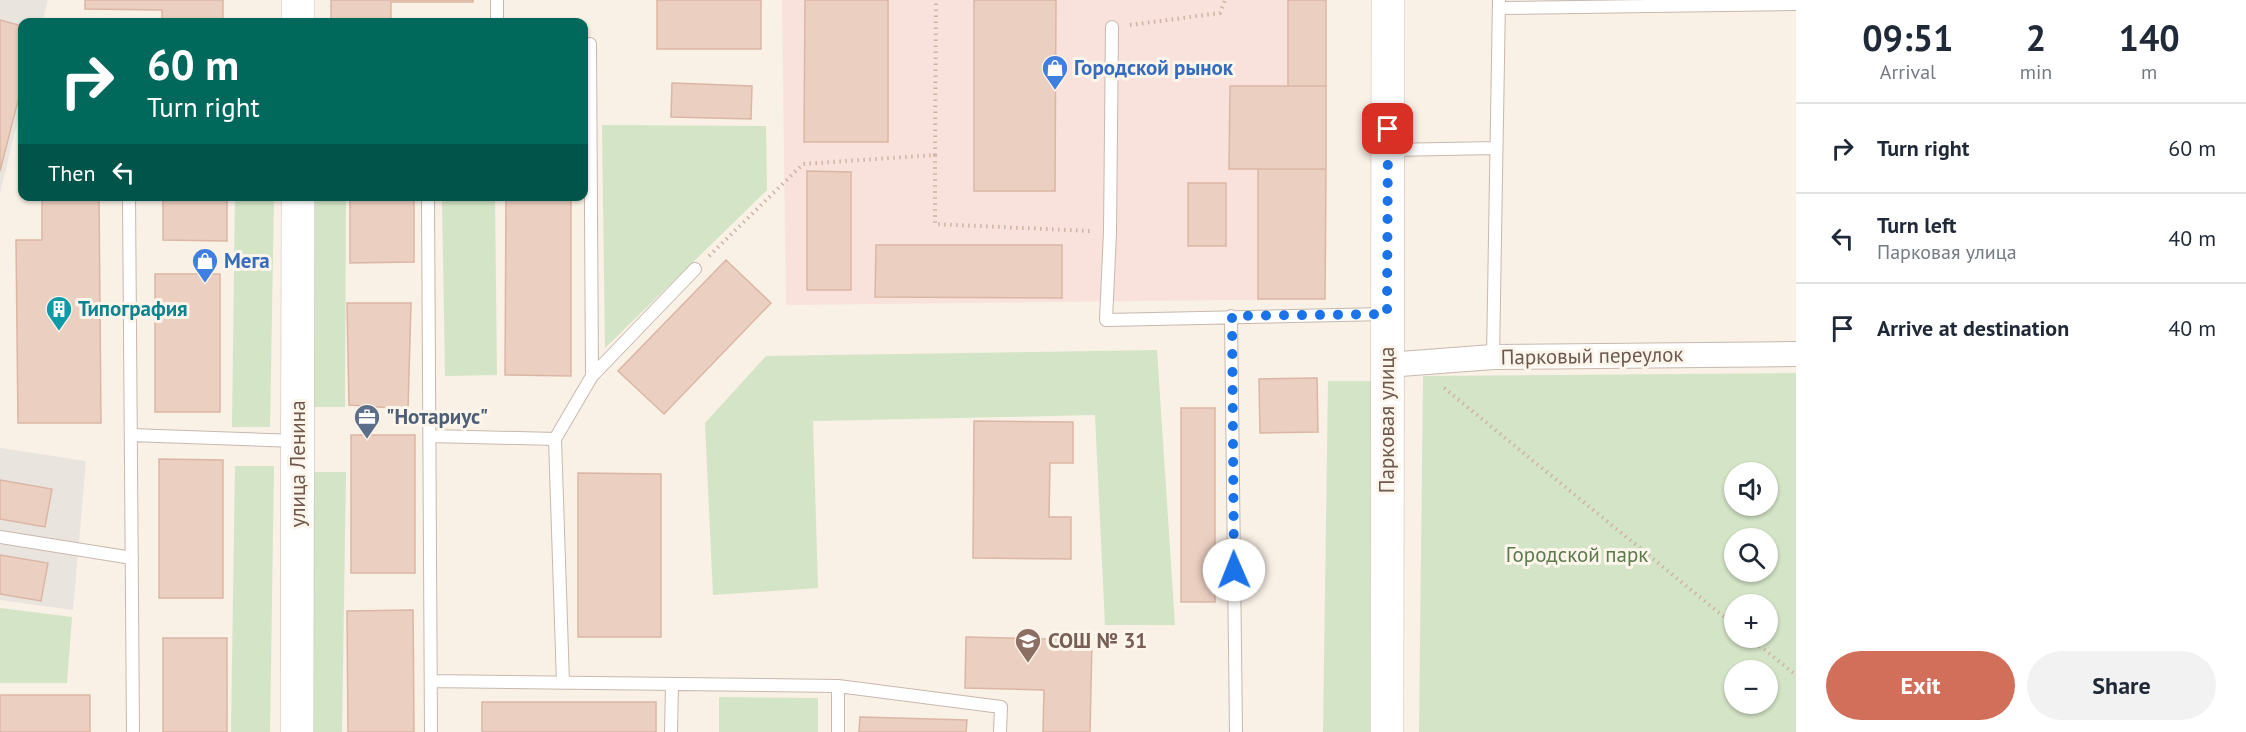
<!DOCTYPE html>
<meta charset="utf-8">
<style>
:root{--surface:#fff;--page:#f2f2f3;--text:#1f2937;--muted:#747a83;--line:#e0e1e3;--accent:#d26f5b}
body{margin:0;font-family:"PT Sans",sans-serif;background:var(--page);color:var(--text);height:100vh;display:flex;flex-direction:column;font-size:22px;white-space:nowrap}
*{box-sizing:border-box;margin:0}
p{font-size:20px;color:var(--muted)}
.icon{flex:none;width:33px;height:33px;fill:none;stroke:currentColor;stroke-width:2;stroke-linecap:round;stroke-linejoin:round}
.map{position:relative;flex:1;overflow:hidden}
.side{display:flex;flex-direction:column;background:var(--surface);width:450px}
.side>*{flex:none}
.top-card{position:absolute;left:18px;top:18px;width:570px;height:183px;border-radius:12px;box-shadow:0 2px 4px #0004;background:#00695c;color:#fff;overflow:hidden}
.tools{position:absolute;left:1724px;top:462px;display:grid;gap:12px}
.tools a{display:grid;place-items:center;width:54px;height:54px;border-radius:50%;background:var(--surface);box-shadow:0 2px 4px #0004;font-size:30px}
.pin{position:absolute;display:grid;place-items:center;width:51px;height:51px;color:#fff;margin:-26px;border-radius:12px;box-shadow:0 3px 9px #0006}
.me{position:absolute;width:66px;margin:-33px;rotate:359deg;stroke-linejoin:round;filter:drop-shadow(0 0 4px #0008)}
.turn{display:flex;align-items:center;gap:21px;height:126px;padding:0 30px;font-size:27px}
.turn .icon{width:78px;height:78px;stroke-width:2.5}
.turn b{display:block;font-size:42px;line-height:51px}
.then{display:flex;align-items:center;height:57px;padding:0 30px;background:#0003;gap:12px;font-size:22px}
.eta{display:flex;justify-content:space-evenly;align-items:center;height:102px;text-align:center}
.eta b{font-size:36px;font-weight:700;line-height:42px}
.action{display:flex;gap:12px;margin-top:auto;padding:12px 30px}
.action a{flex:1;height:69px;border-radius:36px;background:var(--accent);color:#fff;font-size:24px;font-weight:700;line-height:69px;text-align:center}
.action a+a{background:var(--page);color:var(--text)}
ul{padding:0;list-style:none}
li{display:flex;align-items:center;gap:18px;height:90px;padding:0 30px;border-top:2px solid var(--line)}
li div{flex:1}
li b{display:block;font-size:22px}
li em{font-style:normal}
main{display:flex;flex:1;min-height:0}
.map>svg:first-child{display:block}
.commercial{fill:#f8e2db}
.industrial{fill:#eae4df}
.green{fill:#d4e4c6;fill-rule:evenodd}
.building{fill:#ebcfc1;stroke:#dbb6a4;stroke-width:1.5}
.lines{fill:none;stroke-linecap:round;stroke-linejoin:round}
.lane-casing{stroke:#c8b8ad;stroke-width:14}
.street-casing{stroke:#c8b8ad;stroke-width:26}
.secondary-casing{stroke:#cdbaae;stroke-width:34}
.path{stroke:#cfb3a5;stroke-width:4;stroke-dasharray:1.5 4.5;stroke-linecap:butt}
.lane{stroke:#fff;stroke-width:12}
.street{stroke:#fff;stroke-width:24}
.secondary{stroke:#fff;stroke-width:33}
.route{stroke:#1a73e8;stroke-width:10;stroke-dasharray:0 18}
.labels{text-anchor:middle;stroke-width:6;stroke-linejoin:round;paint-order:stroke}
.shop-label{font-size:21px;font-weight:bold;fill:#366cbe;stroke:#fcf5eb;text-anchor:start}
.culture-label{font-size:21px;font-weight:bold;fill:#0d838f;stroke:#fcf5eb;text-anchor:start}
.street-label{font-size:21px;fill:#6e584e;stroke:#fcf5eb}
.service-label{font-size:21px;font-weight:bold;fill:#4e5e75;stroke:#fcf5eb;text-anchor:start}
.park-label{font-size:21px;fill:#5b794b;stroke:#fcf5eb}
.education-label{font-size:21px;font-weight:bold;fill:#785e54;stroke:#fcf5eb;text-anchor:start}
</style>
<main>
<div class="map">
<svg width="1796" height="732" viewBox="0 0 1796 732">
<rect width="100%" height="100%" fill="#f9f0e6"/>
<path class="commercial" d="M782,0H1326L1325,299L786,305Z"/>
<path class="industrial" d="M0,0H48L42,22H22V103L0,193Z
M0,448L86,461L73,610L0,600Z"/>
<path class="green" d="M602,125L766,126L767,190L605,348Z
M235,197H274L270,427H232Z
M309,197H346L345,407H311Z
M442,197H495L497,375L445,376Z
M1157,350L1175,625H1105L1095,415L813,421L818,588L713,595L705,423L766,356Z
M1796,373V732H1419L1423,376ZM1767,472V506H1734V472ZM1734,538H1767V572H1734ZM1767,604V638H1734V604ZM1767,670V704H1734V670Z
M1328,381H1375L1370,732H1323Z
M235,466H274L270,732H231Z
M307,472H346L342,732H304Z
M0,608L72,617L67,683H0Z
M719,697L818,698V732H719Z"/>
<path class="building" d="M85,0H223V22H162V10L85,9Z
M331,0H473V2H391V22H331Z
M657,0H761V49H657Z
M805,0H888V142H804Z
M974,0H1056L1055,191H974Z
M1288,0H1326V86H1288Z
M0,20L22,26V85L0,171Z
M672,83L752,86L751,119L671,117Z
M1230,86H1326V169H1229Z
M1258,169H1326L1325,299H1258Z
M807,171L851,172V290H807Z
M1188,183H1226V246H1188Z
M42,196H99L101,423H18L16,240H42Z
M163,196H227V241L163,240Z
M350,196H414V262L350,263Z
M506,196H571V376L505,375Z
M876,245H1062V298L875,297Z
M726,260L771,303L664,414L618,371Z
M155,274H220V412H155Z
M347,303H411L408,409L349,405Z
M1317,378L1318,432L1260,433L1259,379Z
M1181,408H1215V602H1181Z
M974,421L1073,422V463H1050L1049,517H1071V559L973,558Z
M351,435H415V573H351Z
M159,459L223,460V598H159Z
M578,473L661,474V637H578Z
M0,480L52,489L45,527L0,519Z
M0,555L48,563L41,601L0,594Z
M413,610L414,732H348L347,611Z
M966,637L1092,640L1090,732H1043L1044,690L965,688Z
M163,638H227V732H163Z
M0,695H90V732H0Z
M482,702H656V732H482Z
M860,717L967,720L966,732H859Z"/>
<g class="lines">
<g class="lane-casing">
<path id="lane" d="M1499,8L1796,4
M497,22V0
M1112,27L1110,232L1106,320L1386,314
M1389,150L1496,148
M129,196L133,732
M428,196L431,732
M1231,316L1236,732
M1493,357L1499,0
M592,376L695,269
M131,435L297,441
M430,436L555,439L592,376L590,44H584
M555,439L563,683
M0,537L132,558
M431,681L838,686L1001,707L1000,732
M671,732L672,685
M838,732V686"/>
</g>
<g class="street-casing">
<path id="street" d="M1387,365L1493,357L1796,354"/>
</g>
<g class="secondary-casing">
<path id="secondary" d="M298,22V0
M297,732L298,196
M1387,732L1388,0"/>
</g>
<path class="path" d="M1130,25L1220,13L1225,0
M935,155L936,0
M709,256L803,164L935,155V224L1090,231
M1444,388L1734,625
M1750,638L1796,675"/>
<use href="#lane" class="lane"/>
<use href="#street" class="street"/>
<use href="#secondary" class="secondary"/>
</g>
<g class="lines">
<path class="route" d="M1234,570L1232,316L1387,314L1388,129"/>
</g>
<defs>
<g id="shop-pin" transform="scale(1.35)"><path d="M0 17L-7.5 6A9.5 9.5 0 1 1 7.5 6Z" fill="#3f7fe0" stroke="#fcf5eb"/><path d="M-5-2.5h2.3a2.7 3.5 0 0 1 5.4 0H5L5.5 6h-11ZM-1.5-2.5h3a1.5 2.3 0 0 0-3 0Z" fill="#fff"/></g>
<g id="building-pin" transform="scale(1.35)"><path d="M0 17L-7.5 6A9.5 9.5 0 1 1 7.5 6Z" fill="#0f9aa8" stroke="#fcf5eb"/><path d="M-4-6H4V6H1V3H-1V6H-4ZM-2.5-4.3h1.7v1.8h-1.7ZM.8-4.3h1.7v1.8H.8ZM-2.5-1h1.7V.8h-1.7ZM.8-1h1.7V.8H.8Z" fill="#fff"/></g>
<g id="office-pin" transform="scale(1.35)"><path d="M0 17L-7.5 6A9.5 9.5 0 1 1 7.5 6Z" fill="#5c6f8a" stroke="#fcf5eb"/><path d="M-6-3h4V-5.5h4V-3h4V5H-6ZM-1-4.5V-3h2v-1.5ZM-6 0V1H6V0Z" fill="#fff"/></g>
<g id="school-pin" transform="scale(1.35)"><path d="M0 17L-7.5 6A9.5 9.5 0 1 1 7.5 6Z" fill="#8d6e63" stroke="#fcf5eb"/><path d="M0-5L7-2L0 1L-7-2ZM-4 1L0 2.5L4 1V4Q0 6-4 4Z" fill="#fff"/></g>
</defs>
<g fill-rule="evenodd">
<use href="#shop-pin" x="1055" y="68"/>
<use href="#shop-pin" x="205" y="261"/>
<use href="#building-pin" x="59" y="309"/>
<use href="#office-pin" x="367" y="417"/>
<use href="#school-pin" x="1028" y="641"/>
</g>
<g class="labels">
<g class="shop-label">
<text x="1074" y="75">Городской рынок</text>
<text x="224" y="268">Мега</text>
</g>
<g class="culture-label">
<text x="78" y="316">Типография</text>
</g>
<g class="street-label">
<text transform="translate(1592 356) rotate(-1)" y="7">Парковый переулок</text>
<text transform="translate(1387 420) rotate(-90)" y="7">Парковая улица</text>
<text transform="translate(298 464) rotate(-90)" y="7">улица Ленина</text>
</g>
<g class="service-label">
<text x="386" y="424">"Нотариус"</text>
</g>
<g class="park-label">
<text x="1577" y="562">Городской парк</text>
</g>
<g class="education-label">
<text x="1048" y="648">СОШ № 31</text>
</g>
</g>
</svg>
<div class="tools">
<a><svg class="icon" aria-label="sound" viewBox="0 0 24 24"><path d="M4 9h4l5-4v14l-5-4H4zM17 9q2 3 0 6"/></svg></a>
<a><svg class="icon" aria-label="search" viewBox="0 0 24 24"><circle cx="10" cy="10" r="6"/><path d="M15 15l6 6"/></svg></a>
<a>+</a>
<a>−</a>
</div>
<div class="pin" style="left:1388px;top:129px;background:#d93025"><svg class="icon" aria-label="arrive" viewBox="0 0 24 24"><path d="M6 21V4h12l-3 4 3 4H6"/></svg></div>
<svg class="me" style="left:1234px;top:570px" viewBox="-20 -20 40 40"><circle r="19" fill="#fff"/><path d="M0-13L10 11 0 6-10 11z" fill="#1a73e8"/></svg>
<div class="top-card">
<div class="turn"><svg class="icon" aria-label="right" viewBox="0 0 24 24"><path d="M7 20v-9h11M14 6l5 5-5 5"/></svg><div><b>60 m</b>Turn right</div></div>
<div class="then">Then<svg class="icon" aria-label="left" viewBox="0 0 24 24"><path d="M17 20v-9H6M10 6l-5 5 5 5"/></svg></div>
</div>
</div>
<section class="side">
<div class="eta">
<div><b>09:51</b><p>Arrival</p></div>
<div><b>2</b><p>min</p></div>
<div><b>140</b><p>m</p></div>
</div>
<ul>
<li><svg class="icon" aria-label="right" viewBox="0 0 24 24"><path d="M7 20v-9h11M14 6l5 5-5 5"/></svg><div><b>Turn right</b></div><em>60 m</em></li>
<li><svg class="icon" aria-label="left" viewBox="0 0 24 24"><path d="M17 20v-9H6M10 6l-5 5 5 5"/></svg><div><b>Turn left</b><p>Парковая улица</p></div><em>40 m</em></li>
<li><svg class="icon" aria-label="arrive" viewBox="0 0 24 24"><path d="M6 21V4h12l-3 4 3 4H6"/></svg><div><b>Arrive at destination</b></div><em>40 m</em></li>
</ul>
<div class="action"><a>Exit</a><a>Share</a></div>
</section>
</main>
